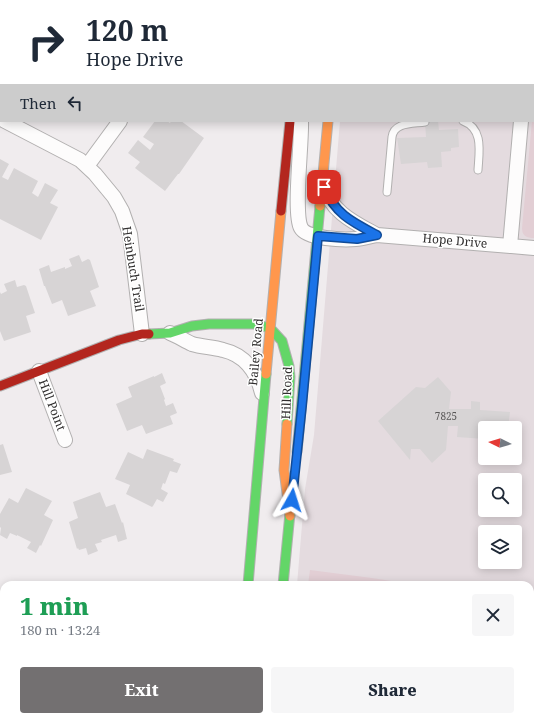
<!DOCTYPE html>
<meta charset="utf-8">
<style>
:root{--surface:#fff;--page:#f6f6f7;--text:#1f2937;--muted:#747a83;--accent:#737071}
body{margin:0;font-family:"Noto Serif",serif;background:var(--page);color:var(--text);height:100vh;display:flex;flex-direction:column;font-size:15px;white-space:nowrap}
*{box-sizing:border-box;margin:0}
p{font-size:13px;color:var(--muted)}
.icon{flex:none;width:22px;height:22px;fill:none;stroke:currentColor;stroke-width:2;stroke-linecap:round;stroke-linejoin:round}
.map{position:relative;flex:1;overflow:hidden}
.sheet{position:absolute;left:0px;top:581px;width:534px;height:140px;display:flex;flex-direction:column;background:var(--surface);border-radius:12px 12px 0 0;box-shadow:0 2px 10px #0003}
.sheet>*{flex:none}
.guide{position:absolute;left:0px;top:0px;width:534px;height:122px;box-shadow:0 2px 10px #0003;background:#fff;color:var(--text);overflow:hidden}
.needle{width:26px;rotate:275deg}
.controls{position:absolute;left:478px;top:421px;display:grid;gap:8px}
.controls a{display:grid;place-items:center;width:44px;height:44px;border-radius:4px;background:var(--surface);box-shadow:0 2px 10px #0003;font-size:20px}
.pin{position:absolute;display:grid;place-items:center;width:34px;height:34px;color:#fff;margin:-17px;border-radius:8px;box-shadow:0 2px 6px #0006}
.me{position:absolute;width:44px;margin:-22px;rotate:6deg;stroke-linejoin:round;filter:drop-shadow(0 0 3px #0008)}
.turn{display:flex;align-items:center;gap:14px;height:84px;padding:0 20px;font-size:18px}
.turn .icon{width:52px;height:52px;stroke-width:2.5}
.turn b{display:block;font-size:28px;line-height:34px}
.then{display:flex;align-items:center;height:38px;padding:0 20px;background:#0003;gap:8px;font-size:15px}
.round{display:grid;place-items:center;flex:none;width:42px;height:42px;border-radius:4px;background:var(--page)}
.summary{display:flex;align-items:center;justify-content:space-between;height:68px;padding:0 20px}
h1{font-size:24px;font-weight:800;line-height:30px;color:#1e9e55}
.action{display:flex;gap:8px;margin-top:auto;padding:8px 20px}
.action a{flex:1;height:46px;border-radius:4px;background:var(--accent);color:#fff;font-size:16px;font-weight:800;line-height:46px;text-align:center}
.action a+a{background:var(--page);color:var(--text)}
.map>svg:first-child{display:block}
.built{fill:#e4dbdf;fill-rule:evenodd}
.green{fill:#e2ced4}
.water{fill:#9dbeb3}
.building{fill:#d7d4d5}
.lines{fill:none;stroke-linecap:round;stroke-linejoin:round}
.lane-casing{stroke:#b2b0b0;stroke-width:9}
.street-casing{stroke:#b2b0b0;stroke-width:16}
.fast-casing{stroke:#b2b0b0;stroke-width:11}
.slow-casing{stroke:#b2b0b0;stroke-width:11}
.jam-casing{stroke:#b2b0b0;stroke-width:11}
.lane{stroke:#fdfcfc;stroke-width:7}
.street{stroke:#fdfcfc;stroke-width:14}
.fast{stroke:#63d668;stroke-width:9}
.slow{stroke:#ff974d;stroke-width:9}
.jam{stroke:#b3261e;stroke-width:9}
.route-casing{stroke:#114b97;stroke-width:10}
.route{stroke:#1a73e8;stroke-width:7}
.labels{text-anchor:middle;stroke-width:3;stroke-linejoin:round;paint-order:stroke}
.number-label{font-size:10px;fill:#5a5858}
.street-label{font-size:12px;fill:#302e2e;stroke:#fff}
</style>
<div class="map">
<svg width="534" height="721" viewBox="0 0 534 721">
<rect width="100%" height="100%" fill="#f0ecee"/>
<path class="built" d="M350,0H534V721H281L282,717H530V585H297L305,489L314,435L340,121H533V1H350ZM485,428H515V458H485ZM485,480H515V510H485ZM485,532H515V562H485Z"/>
<path class="green" d="M534,94V238C527,238 522,236 522,228L532,121H533Z
M310,570L372,578L417,585H308Z
M530,598H534V721H295V717H530Z"/>
<path class="water" d="M530,627L534,628V721H345V717H530Z"/>
<path class="building" d="M155,121H167L170,123L171,121H181L204,138L179,174H178L165,191L135,168L140,162L128,153L138,140L150,150L154,144L143,137Z
M425,121H438L439,130L458,129L459,147L451,148V151L441,152L442,167L428,168L427,162L401,164L397,138L426,137Z
M0,159L9,164L2,177L8,180L14,168L38,181L32,193L38,197L45,183L58,190L50,203L58,207L41,240L0,219Z
M79,255L82,262L88,259L90,260L99,287L90,291L96,306L68,316L62,300L52,304L45,286H44L39,269L49,265L51,272L65,267V269L72,266L69,259Z
M15,280L17,287L24,285L26,286L35,313L26,316L31,332L4,341L0,331V292L1,294L7,291L4,284Z
M162,373L166,383L160,386L165,399L164,400L166,406L173,403L177,413L170,416L173,424L146,434L142,425L127,431L116,404L132,397L128,387L154,376V377Z
M438,377L451,392L449,409H471V401L480,402V410L510,412L508,428H485V439L457,437L458,426H448L446,450L432,463L420,449H411L410,460L378,421L416,387L425,388Z
M3,444L12,472L0,475V445Z
M147,449L174,459L173,461L181,464L177,473L170,471L165,484L163,483L161,489L168,493L163,502L157,499L153,506L152,507L126,494L130,485L115,479L128,452L143,459Z
M26,488L52,501L44,515L53,520L41,546L40,545L36,553L27,548L31,542L17,535V536L10,533L7,539L0,535L1,528L0,527V514L9,498L18,503Z
M100,492L106,507L115,504L122,523L123,522L127,539L118,542L116,535L101,540L102,542L95,544L98,551L88,555L86,548L79,550L78,548L77,549L69,522L78,518L73,502Z
M0,592L4,593V637H0L2,616L0,615Z
M4,716V717H17L21,721H0V719Z"/>
<g class="lines">
<g class="lane-casing">
<path id="lane" d="M463,121C484,129 479,152 478,170
M387,192L392,137C394,122 413,124 425,122"/>
</g>
<g class="street-casing">
<path id="street" d="M144,1L145,0
M533,57L534,54
M5,121L80,160L95,174L114,197L122,211L130,234L142,334
M301,121C302,143 293,213 301,228C307,239 343,240 356,239C363,239 370,236 377,235L534,248
M87,166L120,121
M324,185C330,212 355,223 377,235
M510,246L521,121
M170,333C178,336 185,341 192,344C202,347 213,347 223,350C245,355 257,372 262,393
M39,371L65,440
M0,670H4
M68,717L69,721"/>
</g>
<g class="fast-casing">
<path id="fast" d="M149,334L170,333L192,326L209,324H254L270,328L282,341L289,366L290,377L287,424
M297,452L320,206
M248,585L266,374
M283,585L291,503"/>
</g>
<g class="slow-casing">
<path id="slow" d="M303,0V1
M320,206L328,121
M266,374L281,211
M287,424L284,470L290,516
M236,721L237,717"/>
</g>
<g class="jam-casing">
<path id="jam" d="M338,0V1
M281,211L290,121
M0,386L119,340L142,334H149
M269,721L270,717"/>
</g>
<use href="#lane" class="lane"/>
<use href="#street" class="street"/>
<use href="#fast" class="fast"/>
<use href="#slow" class="slow"/>
<use href="#jam" class="jam"/>
</g>
<g class="lines">
<g class="route-casing">
<path id="route" d="M292,500L302,406L318,236L357,239L377,235C352,222 335,214 324,187"/>
</g>
<use href="#route" class="route"/>
</g>
<g class="labels">
<g class="number-label">
<text x="446" y="420">7825</text>
</g>
<g class="street-label">
<text transform="translate(455 241) rotate(5)" y="4">Hope Drive</text>
<text transform="translate(133 269) rotate(81)" y="4">Heinbuch Trail</text>
<text transform="translate(256 352) rotate(-85)" y="4">Bailey Road</text>
<text transform="translate(287 393) rotate(-88)" y="4">Hill Road</text>
<text transform="translate(52 405) rotate(69)" y="4">Hill Point</text>
</g>
</g>
</svg>
<div class="controls">
<a><svg class="needle" viewBox="-14 -14 28 28"><path d="M0-13l5 13h-10z" fill="#e53935"/><path d="M0 13l5-13h-10z" fill="#747a83"/></svg></a>
<a><svg class="icon" aria-label="search" viewBox="0 0 24 24"><circle cx="10" cy="10" r="6"/><path d="M15 15l6 6"/></svg></a>
<a><svg class="icon" aria-label="layers" viewBox="0 0 24 24"><path d="M12 4l9 5-9 5-9-5zM3 14l9 5 9-5"/></svg></a>
</div>
<div class="pin" style="left:324px;top:187px;background:#d93025"><svg class="icon" aria-label="arrive" viewBox="0 0 24 24"><path d="M6 21V4h12l-3 4 3 4H6"/></svg></div>
<svg class="me" style="left:292px;top:500px" viewBox="-20 -20 40 40"><path d="M0-17L14 15 0 8-14 15z" fill="#1a73e8" stroke="#fff" stroke-width="4"/></svg>
<div class="guide">
<div class="turn"><svg class="icon" aria-label="right" viewBox="0 0 24 24"><path d="M7 20v-9h11M14 6l5 5-5 5"/></svg><div><b>120 m</b>Hope Drive</div></div>
<div class="then">Then<svg class="icon" aria-label="left" viewBox="0 0 24 24"><path d="M17 20v-9H6M10 6l-5 5 5 5"/></svg></div>
</div>
<section class="sheet">
<div class="summary"><div><h1>1 min</h1><p>180 m · 13:24</p></div><a class="round"><svg class="icon" aria-label="close" viewBox="0 0 24 24"><path d="M6 6l12 12M18 6L6 18"/></svg></a></div>
<div class="action"><a>Exit</a><a>Share</a></div>
</section>
</div>
